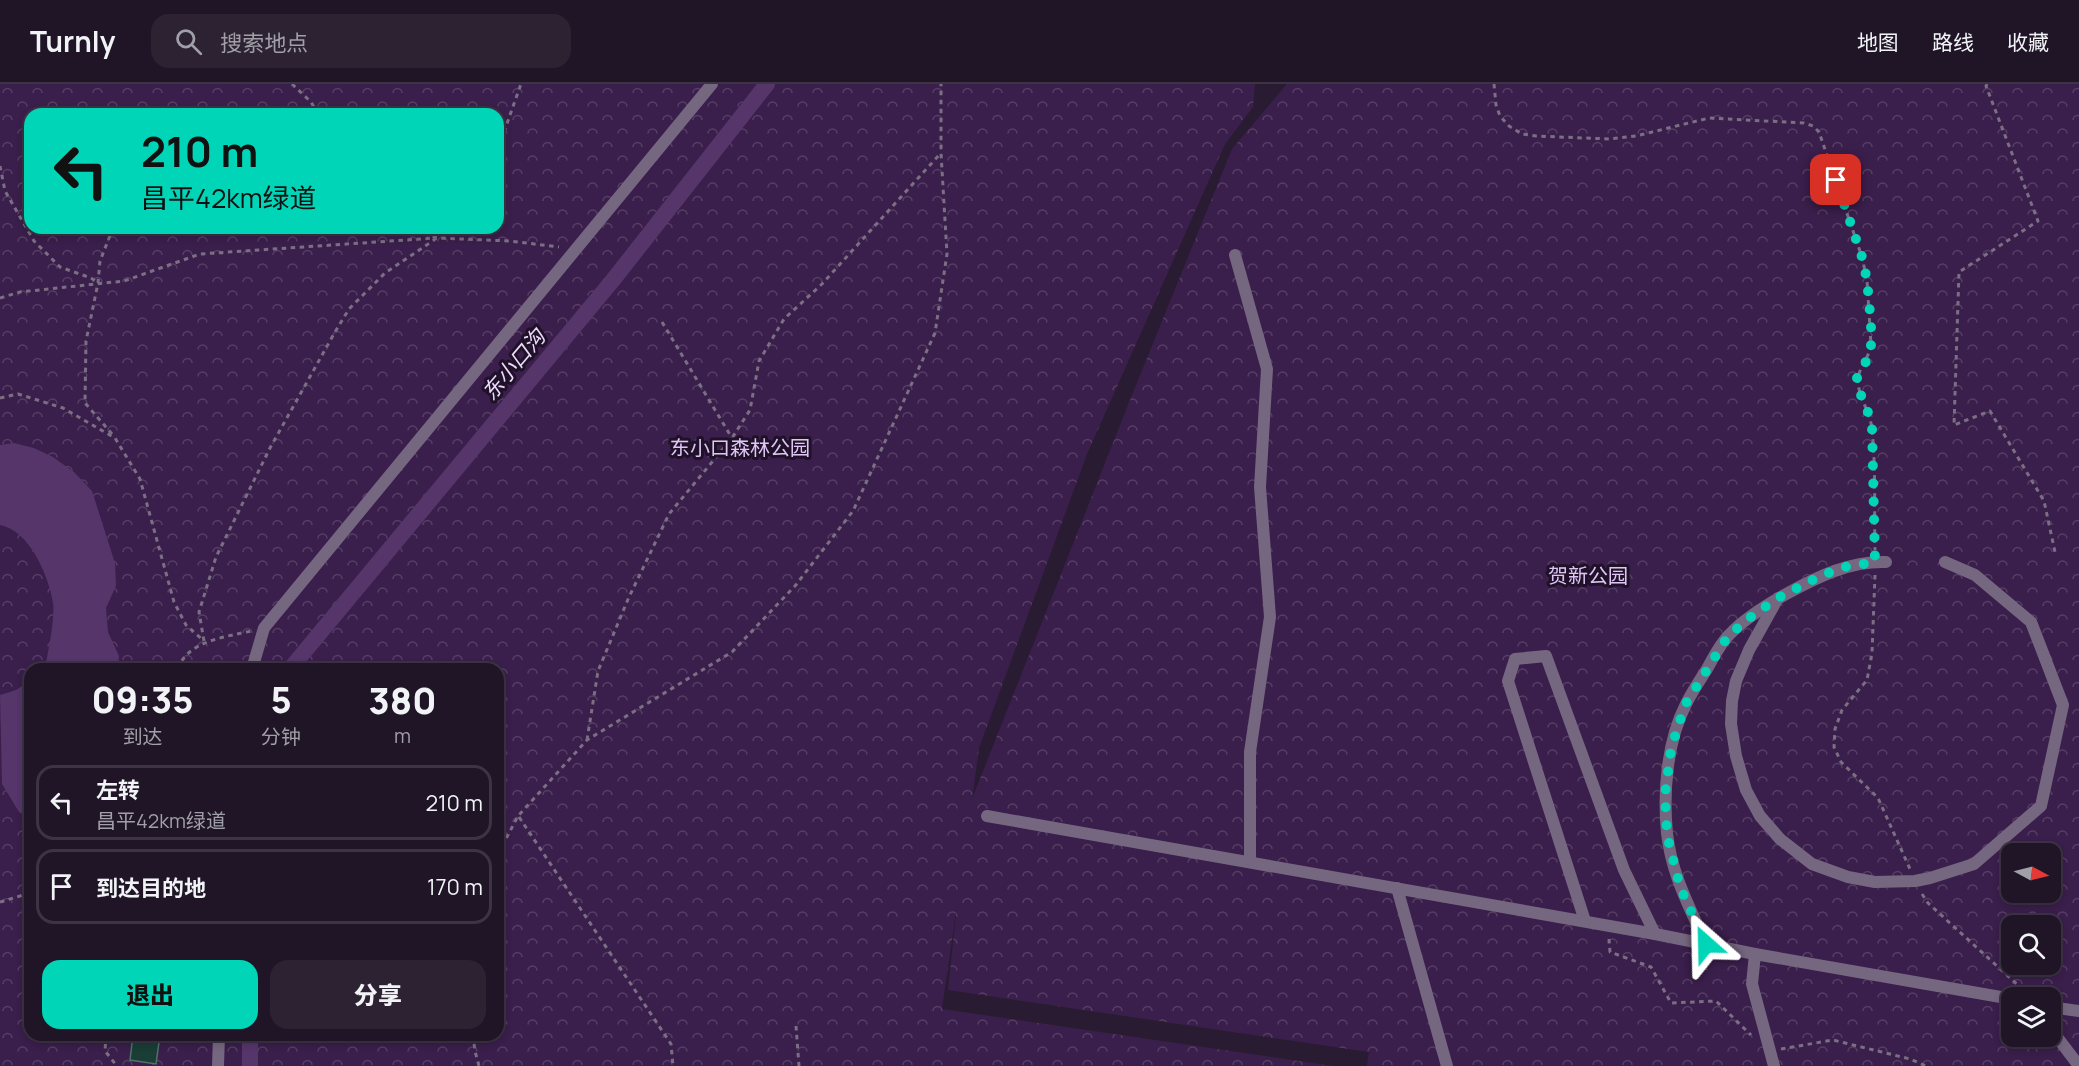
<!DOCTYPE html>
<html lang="zh">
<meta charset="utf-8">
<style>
:root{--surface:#1f1526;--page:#2c2232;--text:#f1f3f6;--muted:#a19fa7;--line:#3c3443;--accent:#00d5b7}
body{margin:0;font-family:Manrope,"Noto Sans SC",sans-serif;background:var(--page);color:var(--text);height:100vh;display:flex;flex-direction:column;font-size:22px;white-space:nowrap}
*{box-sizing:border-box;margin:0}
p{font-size:20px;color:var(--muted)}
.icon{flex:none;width:33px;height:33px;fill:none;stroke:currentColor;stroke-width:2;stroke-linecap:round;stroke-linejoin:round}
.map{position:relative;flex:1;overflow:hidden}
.details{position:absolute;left:24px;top:579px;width:480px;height:378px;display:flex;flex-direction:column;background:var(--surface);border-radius:18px;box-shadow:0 3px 9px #0003,0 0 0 2px var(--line)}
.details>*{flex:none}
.top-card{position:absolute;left:24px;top:24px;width:480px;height:126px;border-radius:18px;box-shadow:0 3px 9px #0003,0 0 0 2px var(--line);background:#00d5b7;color:#111;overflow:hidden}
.needle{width:39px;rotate:97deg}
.controls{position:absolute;left:2001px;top:759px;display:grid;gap:12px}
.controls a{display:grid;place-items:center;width:60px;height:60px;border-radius:12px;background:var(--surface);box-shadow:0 3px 9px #0003,0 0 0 2px var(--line);font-size:30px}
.pin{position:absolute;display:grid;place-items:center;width:51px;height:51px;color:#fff;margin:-26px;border-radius:12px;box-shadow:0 3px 9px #0006}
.me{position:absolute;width:66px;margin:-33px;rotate:335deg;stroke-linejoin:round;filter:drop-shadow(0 0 4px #0008)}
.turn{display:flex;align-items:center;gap:21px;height:126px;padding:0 18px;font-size:27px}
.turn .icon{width:78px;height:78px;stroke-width:2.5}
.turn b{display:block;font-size:42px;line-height:51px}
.eta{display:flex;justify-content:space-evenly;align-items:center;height:102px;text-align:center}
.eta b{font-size:36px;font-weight:800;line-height:42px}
.button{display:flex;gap:12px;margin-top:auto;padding:12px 18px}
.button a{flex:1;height:69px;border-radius:18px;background:var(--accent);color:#111;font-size:24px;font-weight:800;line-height:69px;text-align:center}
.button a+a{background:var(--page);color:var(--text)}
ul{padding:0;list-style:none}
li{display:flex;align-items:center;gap:18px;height:75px;margin:0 12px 9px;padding:0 6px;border:3px solid var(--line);border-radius:18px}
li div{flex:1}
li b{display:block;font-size:22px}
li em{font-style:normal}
header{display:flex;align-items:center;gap:36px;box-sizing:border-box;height:84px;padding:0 30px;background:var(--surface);border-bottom:2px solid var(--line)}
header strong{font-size:28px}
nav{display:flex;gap:33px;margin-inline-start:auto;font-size:21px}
.search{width:420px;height:54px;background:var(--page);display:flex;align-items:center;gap:15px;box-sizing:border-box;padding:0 21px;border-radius:18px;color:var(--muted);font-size:22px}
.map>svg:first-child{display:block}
.park{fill:url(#park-crowns);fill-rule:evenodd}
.water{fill:#55356a}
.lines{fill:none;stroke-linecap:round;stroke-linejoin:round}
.canal{stroke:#55356a;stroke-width:16}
.building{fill:#1a3d36;stroke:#4f736b;stroke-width:1.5}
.path{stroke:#7b7083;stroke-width:3;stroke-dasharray:4.5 4.5;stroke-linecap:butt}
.minor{stroke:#766780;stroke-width:12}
.tertiary{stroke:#766780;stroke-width:12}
.route{stroke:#00d5b7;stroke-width:10;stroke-dasharray:0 18}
.labels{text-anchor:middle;stroke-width:6;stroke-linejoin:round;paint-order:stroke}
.park-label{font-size:20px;fill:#e1c4f6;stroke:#1f1228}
.water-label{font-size:21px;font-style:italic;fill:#eedafc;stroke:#1f1228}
</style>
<header>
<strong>Turnly</strong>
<div class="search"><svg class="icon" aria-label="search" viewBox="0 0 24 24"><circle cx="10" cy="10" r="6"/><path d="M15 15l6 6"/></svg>搜索地点</div>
<nav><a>地图</a><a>路线</a><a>收藏</a></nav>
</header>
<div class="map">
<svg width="2079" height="982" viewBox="0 0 2079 982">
<defs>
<pattern id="park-crowns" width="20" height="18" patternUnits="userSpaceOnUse" patternTransform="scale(1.5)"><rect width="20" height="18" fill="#3a1e4b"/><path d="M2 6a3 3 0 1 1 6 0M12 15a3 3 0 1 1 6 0" fill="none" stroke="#563e65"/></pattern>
</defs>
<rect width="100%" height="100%" fill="#291c32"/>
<path class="park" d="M0,0H1255L1253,23L1225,60L1087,370L979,664L972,715L1130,316L1232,65L1287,0H2079V982H1367L1369,968L948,906L957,821L942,925L1333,982H0ZM30,30H498V144H30ZM30,585H498V951H30ZM2012,770H2050V808H2012ZM2012,842H2050V880H2012ZM2012,914H2050V952H2012Z"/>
<path class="water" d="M14,359L34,364L53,373L74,388L92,407L115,479L116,502L106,524L108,548L119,572L118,585H45C48,567 55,536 53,519C49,492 29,446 0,441V361Z
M30,597V734L19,728L2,700L0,611L16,606Z"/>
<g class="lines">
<path class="canal" d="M290,585L613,196L767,0
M250,982V951"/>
</g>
<path class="building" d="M133,951H160L156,980L130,976Z"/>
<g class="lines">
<path class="path" d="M292,0L311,18L318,30
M1494,0L1496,21L1500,32L1509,42L1522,50L1536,52L1609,55L1636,52L1709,34L1804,39L1813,42L1819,48L1862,173L1867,196L1871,261C1869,274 1858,285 1858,296C1858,313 1870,327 1872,345C1876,385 1874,426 1875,466
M1987,0L1986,2L2038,137L1959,188L1954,341L1990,327L2044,417L2055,468
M498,65L521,0
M0,82L5,107L34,157L60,183L91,194L97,198
M407,144L437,154L510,157L559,163
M0,214L20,208L124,197L200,170L435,154
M662,238L732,354
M0,314L18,310L63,324L115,354L140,395L174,518L186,541L203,556
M112,350L85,319L86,257L98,199L100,177L113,144
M1875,491L1872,569L1867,596L1842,626L1835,645L1834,663L1841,678L1878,714L1910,785
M204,557L199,528L216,473L270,364L335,248L349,225L385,189L437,154L446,144
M178,585C187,557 225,553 251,547
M587,656L598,587L629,513L669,430L732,354L750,326L759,277L784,235L822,200L940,70
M519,733L671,960L673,982
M498,770L518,732L587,656L732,568L795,502L853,427L935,249L947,170L941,69V0
M1922,810L1928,819L2032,914
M0,818L30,809
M1609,855L1610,868L1651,883L1671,919L1716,917L1751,951
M796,942L799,982
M106,951L105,967L117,982
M473,951L475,967L479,982
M1781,965L1833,956L1910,975L1926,982"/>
<path class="minor" d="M1235,171L1267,285L1260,403L1270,533L1250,668V778
M1778,514L1749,566L1736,597L1732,617L1731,640L1736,672L1746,706L1760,732L1780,755L1812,780L1848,793L1875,798L1915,797L1930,794L1974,780L2041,722L2063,621L2031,538L1975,491L1945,478
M252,585L264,544L712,0
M1397,804L1447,982
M1585,837L1508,597L1515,575L1546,572L1624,786L1655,850
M1706,860C1690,824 1671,789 1667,749C1663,708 1667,657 1686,620C1692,608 1700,596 1707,585C1713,574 1720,560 1729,551C1745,534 1768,520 1788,509C1819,492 1850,477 1886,478
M1755,870L1752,900L1774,982
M2055,924L2051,945L2079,982
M218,982L219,951"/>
<path class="tertiary" d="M987,732L1655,850L1755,870L2012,915
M2050,923L2079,927"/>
</g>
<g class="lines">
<path class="route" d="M1706,860L1680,803L1667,751L1665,711L1671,665L1685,621L1728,552L1752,532L1778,514L1820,492L1845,483L1875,478L1872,342L1866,322L1860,309L1857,294L1869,272L1871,261V240L1867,196L1862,173L1836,96"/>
</g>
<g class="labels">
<g class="park-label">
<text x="740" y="371">东小口森林公园</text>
<text x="1588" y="499">贺新公园</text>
</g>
<g class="water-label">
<text transform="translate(514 281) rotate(-50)" y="7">东小口沟</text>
</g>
</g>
</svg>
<div class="controls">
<a><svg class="needle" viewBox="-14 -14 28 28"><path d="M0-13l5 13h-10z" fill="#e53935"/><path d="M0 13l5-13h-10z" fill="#a19fa7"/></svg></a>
<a><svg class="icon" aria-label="search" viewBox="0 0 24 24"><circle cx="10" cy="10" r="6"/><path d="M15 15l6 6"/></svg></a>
<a><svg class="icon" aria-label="layers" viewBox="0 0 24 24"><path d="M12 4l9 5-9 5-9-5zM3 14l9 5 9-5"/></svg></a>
</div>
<div class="pin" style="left:1836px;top:96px;background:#d93025"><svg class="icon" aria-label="arrive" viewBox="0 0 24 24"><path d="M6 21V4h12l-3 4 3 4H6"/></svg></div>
<svg class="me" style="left:1706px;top:860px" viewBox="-20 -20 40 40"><path d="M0-17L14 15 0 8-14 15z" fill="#00d5b7" stroke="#fff" stroke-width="4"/></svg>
<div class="top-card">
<div class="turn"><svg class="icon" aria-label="left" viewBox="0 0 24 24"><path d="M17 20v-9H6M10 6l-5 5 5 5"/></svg><div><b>210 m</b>昌平42km绿道</div></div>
</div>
<section class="details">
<div class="eta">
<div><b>09:35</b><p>到达</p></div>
<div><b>5</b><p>分钟</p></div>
<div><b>380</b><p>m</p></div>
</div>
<ul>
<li><svg class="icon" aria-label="left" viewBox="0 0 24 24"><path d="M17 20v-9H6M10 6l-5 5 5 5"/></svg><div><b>左转</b><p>昌平42km绿道</p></div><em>210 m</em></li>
<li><svg class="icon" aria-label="arrive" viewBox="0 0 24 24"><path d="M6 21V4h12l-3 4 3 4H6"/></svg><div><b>到达目的地</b></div><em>170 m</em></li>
</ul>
<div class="button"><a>退出</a><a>分享</a></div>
</section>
</div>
